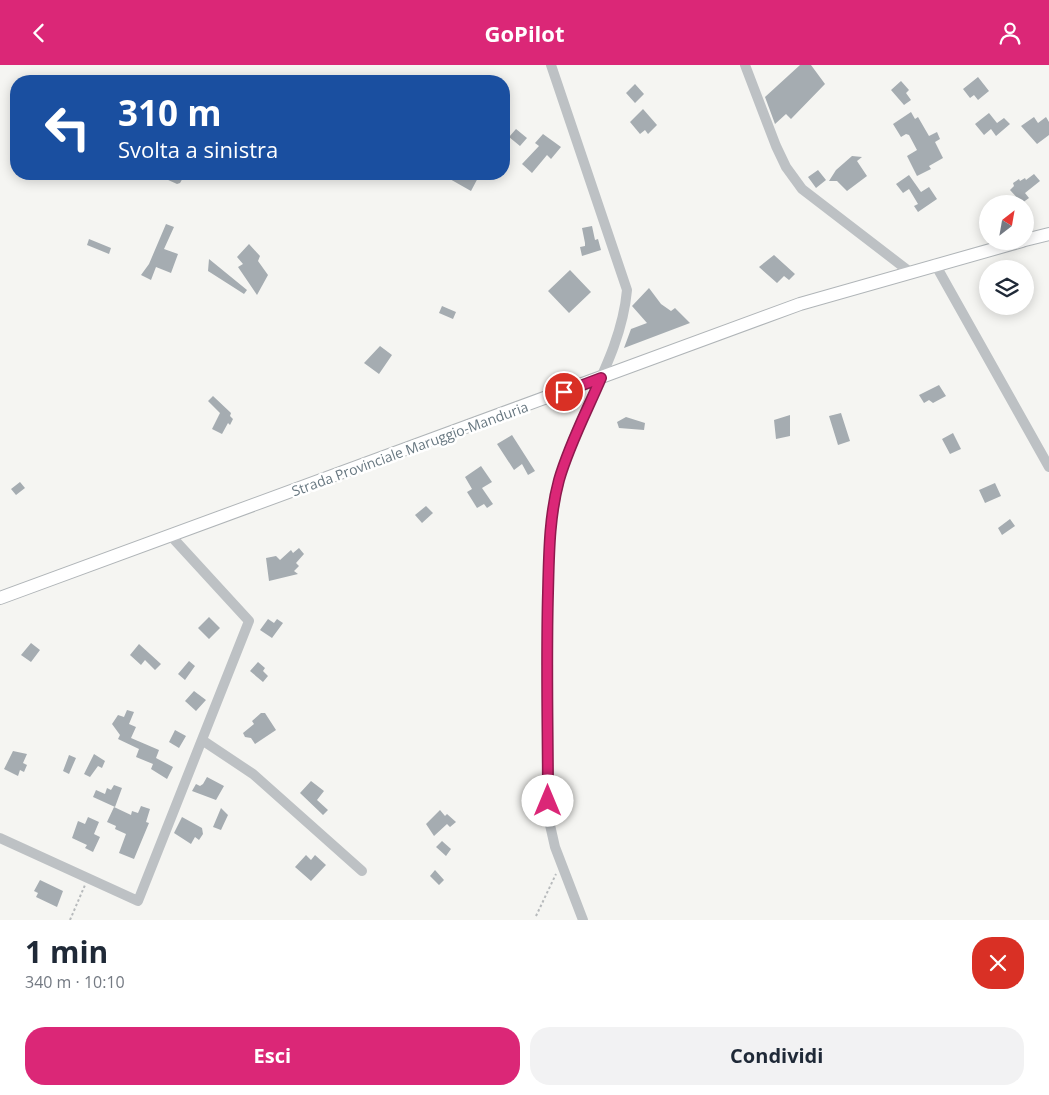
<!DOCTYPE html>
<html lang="it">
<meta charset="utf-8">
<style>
:root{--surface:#fff;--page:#f2f2f3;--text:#1f2937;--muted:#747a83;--accent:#db2777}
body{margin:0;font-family:"Open Sans",sans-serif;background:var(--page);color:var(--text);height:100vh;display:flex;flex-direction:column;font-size:19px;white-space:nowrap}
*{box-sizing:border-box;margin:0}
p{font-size:16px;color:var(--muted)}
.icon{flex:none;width:28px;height:28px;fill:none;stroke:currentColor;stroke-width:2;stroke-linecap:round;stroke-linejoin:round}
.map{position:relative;height:855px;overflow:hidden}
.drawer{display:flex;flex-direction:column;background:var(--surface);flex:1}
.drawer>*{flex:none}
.guide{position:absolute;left:10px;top:10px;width:500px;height:105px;border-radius:20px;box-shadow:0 2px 12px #0003;background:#1a4fa0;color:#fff;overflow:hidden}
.needle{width:32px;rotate:31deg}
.tools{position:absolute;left:979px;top:130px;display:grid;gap:10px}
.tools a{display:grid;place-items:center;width:55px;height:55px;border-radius:50%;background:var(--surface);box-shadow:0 2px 12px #0003;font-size:25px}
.pin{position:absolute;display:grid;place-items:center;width:42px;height:42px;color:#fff;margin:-21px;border:2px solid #fff;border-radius:50%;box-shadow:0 1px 5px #0007}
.me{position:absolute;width:55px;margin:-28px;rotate:0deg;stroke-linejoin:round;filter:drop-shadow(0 0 4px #0008)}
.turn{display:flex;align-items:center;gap:18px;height:105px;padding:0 25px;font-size:22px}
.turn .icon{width:65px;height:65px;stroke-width:2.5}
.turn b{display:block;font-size:35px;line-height:42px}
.round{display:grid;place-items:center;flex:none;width:52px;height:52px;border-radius:20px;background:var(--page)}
.overview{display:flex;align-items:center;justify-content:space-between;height:85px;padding:0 25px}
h1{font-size:30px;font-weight:700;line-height:38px}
.cta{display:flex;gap:10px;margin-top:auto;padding:10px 25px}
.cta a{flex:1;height:58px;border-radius:20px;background:var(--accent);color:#fff;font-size:20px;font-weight:700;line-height:58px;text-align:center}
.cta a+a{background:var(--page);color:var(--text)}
header{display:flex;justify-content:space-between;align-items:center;height:65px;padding:0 25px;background:var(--accent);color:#fff;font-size:22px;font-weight:700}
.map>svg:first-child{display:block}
.building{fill:#a5acb1}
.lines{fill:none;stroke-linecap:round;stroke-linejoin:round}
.major-casing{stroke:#b0b5b8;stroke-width:14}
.path{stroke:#b7babc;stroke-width:2;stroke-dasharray:2.5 2.5;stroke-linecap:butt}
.minor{stroke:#bdc1c4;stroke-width:10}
.major{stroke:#fff;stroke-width:12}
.route-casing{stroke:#8e194d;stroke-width:12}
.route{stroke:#db2777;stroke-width:9}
.labels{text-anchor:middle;stroke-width:5;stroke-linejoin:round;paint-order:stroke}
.street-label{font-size:14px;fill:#677780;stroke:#fff}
</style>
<header><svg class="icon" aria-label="back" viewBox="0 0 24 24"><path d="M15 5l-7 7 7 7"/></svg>GoPilot<svg class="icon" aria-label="person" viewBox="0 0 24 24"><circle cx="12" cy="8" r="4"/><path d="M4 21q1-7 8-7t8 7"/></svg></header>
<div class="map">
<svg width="1049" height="855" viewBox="0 0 1049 855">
<rect width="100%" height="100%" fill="#f5f5f2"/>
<path class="building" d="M800,0H811L825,19L791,54L786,49L775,59L765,32Z
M978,12L989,26L978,35L974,30L970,33L963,24Z
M901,16L909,25L906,28L911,35L904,40L891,25Z
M635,19L644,29L635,38L626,28Z
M643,44L657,60L648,69L645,65L640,69L630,57Z
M911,47L915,54L918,52L929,71L937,67L940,74L935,77L943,93L929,101L931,104L917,111L907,91L917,85L909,70L906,69L901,72L893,59Z
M989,48L997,58L1004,53L1010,59L996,71L991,64L984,70L975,59Z
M1034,52L1038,58L1046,52L1049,57V70L1037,79L1021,61Z
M516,64L527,73L520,81L509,72Z
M543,69L561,82L551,94L547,90L532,108L522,99L539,81L535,78Z
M852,91L862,92L857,96L867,111L847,126L837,116H829L836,105Z
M818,105L826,115L816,123L808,112Z
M155,109H179L184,111L180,118L177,119Z
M441,109H480L471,126Z
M1034,109L1040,116L1025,128L1029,133L1022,138L1010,125L1014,121L1013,118L1019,114L1020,116L1025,113L1026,115Z
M909,110L921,127L929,122L937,134L918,147L914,141L918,139L909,124L903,128L896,119Z
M166,159L174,162L164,184L178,189L171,208L156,202L151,215L141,210L149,199Z
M592,161L595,175L598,174L601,185L582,191L580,182L585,181V178L582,163Z
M89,174L111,183L109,189L87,180Z
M249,179L260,191L258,196L268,210L257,230L238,202L243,199L237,192Z
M774,190L795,209L789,215L784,211L777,218L759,202Z
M209,194L247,225L244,229L208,206Z
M570,205L591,227L569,248L548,226Z
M649,223L661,239L671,246L675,243L690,258L624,283L631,264L647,258L632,241Z
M442,241L456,247L453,254L439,248Z
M380,281L392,290L379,309L364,298Z
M939,320L946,331L933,338L929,335L924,338L919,330Z
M213,331L231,348L230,351L233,354L230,360L228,358L222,369L212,364L220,348L208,336Z
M841,348L850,376L838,380L829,351Z
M790,350V371L776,374L774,355Z
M626,352L645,358L644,365L619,363L617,357Z
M953,368L961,384L950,389L942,374Z
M512,370L535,406L528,410L522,399L514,405L497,379Z
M481,401L492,417L482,423L493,439L487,443L484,439L477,443L467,427L472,424L465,412Z
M20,417L25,423L16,430L11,424Z
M995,418L1001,431L985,438L979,425Z
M426,441L433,448L422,458L415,450Z
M1010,454L1015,461L1002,470L998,463Z
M299,483L304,489L296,498L299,501L294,506L298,509L269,516L266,493L276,491L280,495L291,485L293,488Z
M209,552L220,563L209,574L198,563Z
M268,554L274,558L277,554L283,558L272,573L260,565Z
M31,578L40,585L31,597L21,590Z
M139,579L161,599L155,605L145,595L141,600L130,590Z
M189,596L195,601L185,615L178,609Z
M258,597L265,603L263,606L268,611L263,617L250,606Z
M194,626L206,635L196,646L185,636Z
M127,645L134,647L129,659L136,662L131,673L159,685L156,693L173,702L167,714L151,704L153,699L136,692L139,684L118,674L120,670L112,659L118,650L124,652Z
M261,648H265L276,665L255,679L251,673L245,672L243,668L254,659L252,656Z
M175,665L186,671L179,683L169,677Z
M13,686L27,689L23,698L27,700L24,707L20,705L18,711L4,704Z
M94,689L105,696L102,703L98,701L90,712L84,709Z
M69,690L76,693L69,709L63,706Z
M207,712L224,721L216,735L192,726L196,719L200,721L203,719Z
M311,716L324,726L317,735L328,745L323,750L300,728Z
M114,720L122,723L115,742L93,732L96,725L105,729L107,723L111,725Z
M141,741L150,744L146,757L149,758L134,794L119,788L126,769L115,764L116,761L107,757L114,742L131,750L132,746L138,748Z
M221,743L228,750L221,765L213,762Z
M440,745L445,751L447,749L456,757L450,762L447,759L434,771L426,759Z
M88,752L99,757L94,769L100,772L93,787L85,783L87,780L72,773L78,756L85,759Z
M182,752L202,763L203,769L199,775L195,772L191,779L174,768Z
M442,776L451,784L446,791L436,782Z
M306,790L311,795L315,790L326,800L311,816L295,802Z
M435,805L444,815L439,820L430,811Z
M40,815L63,826L57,842L36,832L38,828L34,826Z"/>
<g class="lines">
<g class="major-casing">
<path id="major" d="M1025,175L1049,169
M0,533L800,239L1022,176"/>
</g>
<path class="path" d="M536,851L556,809
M70,855L85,820"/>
<path class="minor" d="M551,0L627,225C621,294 575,351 559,417C544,479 548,545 548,609C548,659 546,710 550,760L555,782L583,855
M745,0L776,81L786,102L802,124L910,207
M935,199L1049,402
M202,675L253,709L362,806
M0,773L138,836L249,556L171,471"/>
<use href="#major" class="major"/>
</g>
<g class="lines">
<g class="route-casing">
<path id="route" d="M548,736C548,667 546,597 548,528C549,490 549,452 559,415C569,380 587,346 601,313L564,327"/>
</g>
<use href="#route" class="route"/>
</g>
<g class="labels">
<g class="street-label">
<text transform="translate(410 384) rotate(-20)" y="5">Strada Provinciale Maruggio-Manduria</text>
</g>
</g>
</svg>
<div class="tools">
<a><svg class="needle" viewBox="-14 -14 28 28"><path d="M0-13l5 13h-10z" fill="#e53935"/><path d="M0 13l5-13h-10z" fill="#747a83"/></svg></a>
<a><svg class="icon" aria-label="layers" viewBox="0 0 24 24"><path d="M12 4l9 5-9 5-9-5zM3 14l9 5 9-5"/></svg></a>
</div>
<div class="pin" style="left:564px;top:327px;background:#d93025"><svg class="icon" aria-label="arrive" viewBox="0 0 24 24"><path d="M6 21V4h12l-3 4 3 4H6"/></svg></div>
<svg class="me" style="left:548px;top:736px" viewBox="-20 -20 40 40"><circle r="19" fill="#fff"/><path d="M0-13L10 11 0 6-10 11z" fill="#db2777"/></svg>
<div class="guide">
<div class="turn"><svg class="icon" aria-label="left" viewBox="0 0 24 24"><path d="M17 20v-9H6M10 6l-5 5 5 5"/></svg><div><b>310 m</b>Svolta a sinistra</div></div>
</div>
</div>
<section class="drawer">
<div class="overview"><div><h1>1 min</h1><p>340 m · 10:10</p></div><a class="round" style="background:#d93025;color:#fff"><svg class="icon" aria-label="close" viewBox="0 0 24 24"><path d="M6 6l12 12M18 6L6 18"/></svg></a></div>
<div class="cta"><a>Esci</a><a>Condividi</a></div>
</section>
